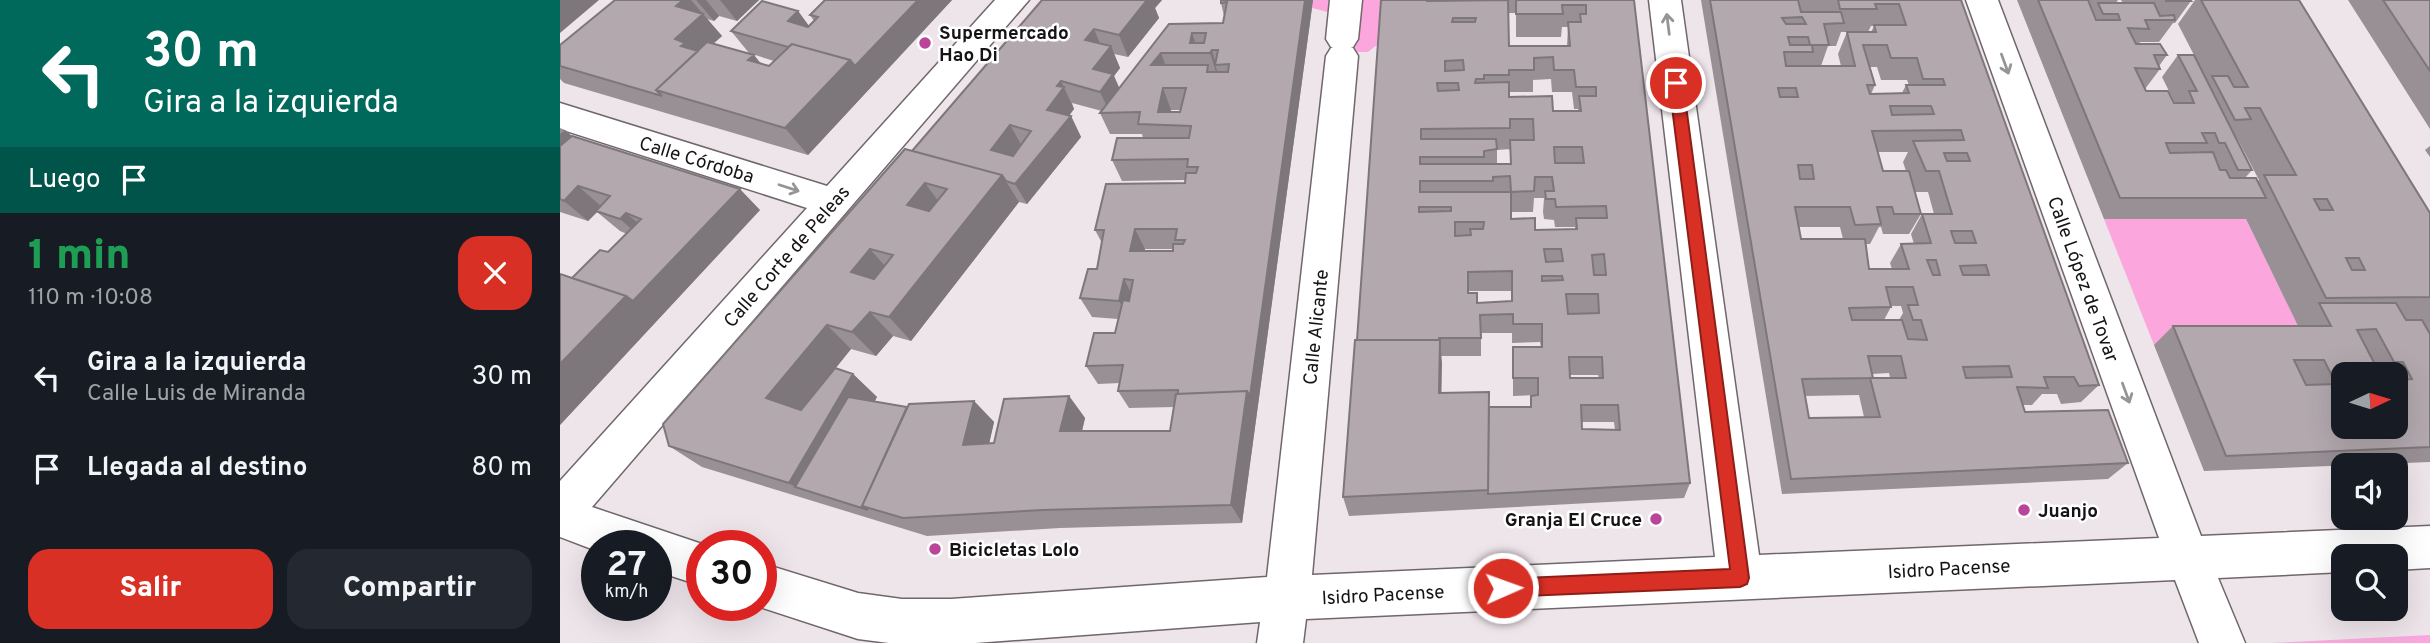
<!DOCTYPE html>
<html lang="es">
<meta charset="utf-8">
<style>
:root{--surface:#171b24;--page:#242831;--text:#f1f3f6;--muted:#9ea1a6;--accent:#d93025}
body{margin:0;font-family:Overpass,sans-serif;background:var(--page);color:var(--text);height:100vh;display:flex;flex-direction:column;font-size:26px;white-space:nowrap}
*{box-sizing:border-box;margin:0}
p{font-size:23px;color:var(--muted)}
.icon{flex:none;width:38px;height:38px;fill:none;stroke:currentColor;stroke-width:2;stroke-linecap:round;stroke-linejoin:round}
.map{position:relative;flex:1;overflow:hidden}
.panel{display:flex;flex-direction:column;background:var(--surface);width:560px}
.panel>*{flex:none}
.hud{background:#00695c;color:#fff;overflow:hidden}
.needle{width:46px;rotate:86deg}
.fabs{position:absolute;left:1771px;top:362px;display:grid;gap:14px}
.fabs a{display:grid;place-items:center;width:77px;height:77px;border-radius:14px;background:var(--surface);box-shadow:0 7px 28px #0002;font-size:35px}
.speed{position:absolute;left:21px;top:530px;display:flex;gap:14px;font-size:35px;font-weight:700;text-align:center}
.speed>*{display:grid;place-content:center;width:91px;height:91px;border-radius:50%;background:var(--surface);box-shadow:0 7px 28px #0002;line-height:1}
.speed small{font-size:18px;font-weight:400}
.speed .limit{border:10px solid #d22;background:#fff;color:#111}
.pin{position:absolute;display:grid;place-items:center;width:60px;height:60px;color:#fff;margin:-30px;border:4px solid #fff;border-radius:50%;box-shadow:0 2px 7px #0007}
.me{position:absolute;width:77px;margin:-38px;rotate:88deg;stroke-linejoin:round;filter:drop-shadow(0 0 5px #0008)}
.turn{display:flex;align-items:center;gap:24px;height:147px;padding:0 28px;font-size:32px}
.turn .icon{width:91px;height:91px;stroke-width:2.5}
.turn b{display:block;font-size:49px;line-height:60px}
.then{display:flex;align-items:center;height:66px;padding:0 28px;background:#0003;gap:14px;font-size:26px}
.round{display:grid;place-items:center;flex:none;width:74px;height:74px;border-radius:21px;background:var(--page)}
.headline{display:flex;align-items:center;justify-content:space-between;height:119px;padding:0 28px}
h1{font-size:42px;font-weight:800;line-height:52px;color:#1e9e55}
.cta{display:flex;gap:14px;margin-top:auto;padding:14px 28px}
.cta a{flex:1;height:80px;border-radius:21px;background:var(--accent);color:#fff;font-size:28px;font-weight:800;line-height:80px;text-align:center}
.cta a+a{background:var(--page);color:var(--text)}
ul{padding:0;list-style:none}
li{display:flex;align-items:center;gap:21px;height:91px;padding:0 28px}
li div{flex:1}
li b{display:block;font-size:26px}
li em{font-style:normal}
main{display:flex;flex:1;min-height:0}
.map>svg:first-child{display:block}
.green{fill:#fba7de}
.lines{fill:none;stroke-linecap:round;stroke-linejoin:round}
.pedestrian-casing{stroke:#70676d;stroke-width:3}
.minor-casing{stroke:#70676d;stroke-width:3}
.pedestrian{fill:#fff;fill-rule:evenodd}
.minor{fill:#fff;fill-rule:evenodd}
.wall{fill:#999096;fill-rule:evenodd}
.shaded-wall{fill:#7d767a}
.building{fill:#b2a8ae;stroke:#7d767a;stroke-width:2;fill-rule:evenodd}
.oneway{stroke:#969596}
.route{fill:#d93025;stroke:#8d1f18;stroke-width:2}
.poi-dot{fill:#ba449a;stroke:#fff;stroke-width:2.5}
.labels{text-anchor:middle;stroke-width:5;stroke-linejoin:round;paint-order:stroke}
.poi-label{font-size:19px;font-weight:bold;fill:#161315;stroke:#fff;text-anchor:start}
.street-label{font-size:19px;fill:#161315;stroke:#fff}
</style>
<main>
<section class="panel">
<div class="hud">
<div class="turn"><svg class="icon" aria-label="left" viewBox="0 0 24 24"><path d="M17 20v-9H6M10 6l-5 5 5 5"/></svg><div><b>30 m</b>Gira a la izquierda</div></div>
<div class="then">Luego<svg class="icon" aria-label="arrive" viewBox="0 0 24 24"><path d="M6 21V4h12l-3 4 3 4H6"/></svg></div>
</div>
<div class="headline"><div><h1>1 min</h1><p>110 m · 10:08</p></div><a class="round" style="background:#d93025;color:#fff"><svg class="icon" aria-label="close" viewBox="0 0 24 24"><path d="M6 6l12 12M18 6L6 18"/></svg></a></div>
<ul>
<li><svg class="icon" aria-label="left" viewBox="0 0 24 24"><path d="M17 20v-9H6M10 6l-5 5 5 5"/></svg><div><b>Gira a la izquierda</b><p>Calle Luis de Miranda</p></div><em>30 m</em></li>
<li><svg class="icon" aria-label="arrive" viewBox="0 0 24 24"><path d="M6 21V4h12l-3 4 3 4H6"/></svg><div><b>Llegada al destino</b></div><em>80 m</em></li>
</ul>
<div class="cta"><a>Salir</a><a>Compartir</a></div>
</section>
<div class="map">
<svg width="1870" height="643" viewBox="0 0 1870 643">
<rect width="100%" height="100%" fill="#eee5eb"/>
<path class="green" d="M753,0H825L823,40L808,52H791L792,44L775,14L752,8Z
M1544,219H1686L1747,344L1594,345Z
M1870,635V643H1711Z"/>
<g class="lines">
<g class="pedestrian-casing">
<path id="pedestrian" d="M770,0H802L798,39L793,47L782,50L771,47L766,39Z"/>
</g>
<g class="minor-casing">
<path id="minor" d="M435,0H469L32,507L148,546H142V586L96,571V546H37V551L0,537V481L247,208L0,129V103L267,186Z
M1089,0H1121L1199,555L1599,538L1406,0H1438L1641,536L1870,526V568L1836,570V556H1783V572L1658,578L1685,643H1639L1615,580L746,619L743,643H697L700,622L415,643H329L298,639L197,606H201V563L298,593L342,599H391L707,577L766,56L771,48L782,44L793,48L798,56L752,575L1155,557Z"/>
</g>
<use href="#pedestrian" class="pedestrian"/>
<use href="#minor" class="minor"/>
</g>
<path class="wall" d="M55,0H199L177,21L159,16L154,21L147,19L162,36L153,44L209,66L214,61L189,53L171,31L238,11L249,26L254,21L250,15L265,0H392L248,155L4,83L0,79V45Z
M482,0H602L595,8L599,18L568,57L554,54L560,68L554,76L559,88L609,24L663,23L664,16L661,3L753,0L682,523L500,528L367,536L142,467L109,446L352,151ZM512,103L542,111L540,113L550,134H582L583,138L552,160L562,181L625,180V183L535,230L542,243L537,269L520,298L532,317L558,319L555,333L526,366L538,384L560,383L558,391L569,408L614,407L610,431H522L525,418L509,396L434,443L429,444L434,422L414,401L347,407L314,402L317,397L293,374L276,368L291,349L316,356L333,336L351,341L459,202L467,204L521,137L511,116L509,115L514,109ZM611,110H621L620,112H611ZM585,249H613V251H584Z
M821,0H1074L1130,483L1124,498L789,516L783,497L797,340ZM948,13H956V37H1001L1002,27H1008L1007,46H949ZM991,79L992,92H1012L1014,109H1018V111H993L949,97V92H973V80ZM950,141V164H937V150L950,149ZM974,198H984L983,212L984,219L994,220L995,227H1015V229L975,230L951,219V212H973ZM909,291H952V301L917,303L909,293ZM921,333H952V343L980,342L981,347H953V396L977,395L971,396L970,407H929L881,393V356H921ZM1010,375H1038L1039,378H1010ZM1022,422H1054L1055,430L1022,429Z
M1141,0H1401L1539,385L1521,402L1501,404L1497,394H1482L1472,405H1463L1465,412L1568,463L1548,479L1222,494ZM1311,26H1314L1311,32H1287L1278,54L1281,66H1261L1268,46H1276L1281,32H1308ZM1310,67H1317L1321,80H1347L1349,85H1346L1342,93L1311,94L1315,85ZM1318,152H1348L1343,162L1346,171H1323ZM1355,192H1368L1374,214H1362L1351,234L1354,244H1341L1330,263L1332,269H1309L1306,244H1310L1319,227H1321L1323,234H1349L1361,214ZM1239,227H1280L1283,239H1241ZM1331,306H1341L1343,313L1339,320H1324L1331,307ZM1329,373L1330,378H1313L1312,374ZM1299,395L1304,417L1249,418L1245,396Z
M1457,0H1558L1556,3H1563L1561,0H1630L1631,1L1615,23H1613L1599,42H1580L1579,44L1607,55L1599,66L1600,69L1585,89L1586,91L1614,103H1615L1602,77L1618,55H1634L1618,24L1635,0H1739L1870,213V462L1644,471L1594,345L1613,326H1738L1686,219H1544ZM1676,136L1699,180L1698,181L1685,178L1692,170ZM1783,374H1836V427Z
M1788,0H1870V129Z
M0,128L5,130L12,136L200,210L0,425V274L12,278L48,252L67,234L60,231L37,212L28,221L0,212Z
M1870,146V157L1865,150Z"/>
<path class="shaded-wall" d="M0,0H39L0,33Z
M123,0H131L162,36L138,57L136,64L115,39L116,6Z
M136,0H146L159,16L154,21Z
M160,0H199L177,21Z
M358,0H392L248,155L225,128L290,60Z
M584,0H602L595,8L599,18L568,57L559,35Z
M745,0H753L682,523L671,505Z
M238,11L254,33L228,21Z
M534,29L543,51L525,40Z
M632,33L639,53L630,43Z
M551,46L560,68L554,76L563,96L550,113L540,92L533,69Z
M652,50L656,65H655L658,73L657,75L650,53Z
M601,53L609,75L591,65Z
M194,55L217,83L188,60Z
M501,81L514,109L498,131L487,110L497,86Z
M603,88L611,110L608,125L598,112Z
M511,116L521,137L467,204L455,184Z
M450,125L462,146L444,171L431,150Z
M5,130L35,157L0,190V134Z
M442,175L459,202L351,341L329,317Z
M365,183L384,209L367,231L347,205Z
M18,186L42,207L28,221L4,201Z
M180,189L200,210L0,425V364L66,296Z
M66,213L90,233L84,240L60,219Z
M575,229L585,249L580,271L570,251Z
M310,249L332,274L314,297L291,272Z
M564,279L574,299L570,319L559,301Z
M310,312L333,336L316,356L292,332Z
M267,325L291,349L233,420L206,398Z
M880,340L882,363L881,415L879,393Z
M293,374L317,397L261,495L235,487L229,483Z
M509,396L525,418L517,452L500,431Z
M414,401L434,422L424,466L403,445Z"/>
<path class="building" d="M55,0H123L116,6L143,14L115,39L125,43L121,46L138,51L96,90L102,96L0,66V45Z
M265,0H358L295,66L290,60L232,44L228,47L171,31L202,1L238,11L228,21L248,27L258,17L250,15Z
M482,0H587L559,35L534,29L525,40L551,46L533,69L553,74L540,92L501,81L497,86L504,87L487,110L511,116L455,184L446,181L442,175L352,151ZM450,125L471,131L453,156L431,150Z
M661,0H745L690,396L687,391L618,394V390L558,391L563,365L526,366L534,333H555L563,300L569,301L573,280L564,279L559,301L520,298L528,269H537L544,230H535L546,184L625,183L626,173H636L638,167H627L628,159L552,160L557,138H629L631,126L578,124L580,112L540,113L609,24L663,23L667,2L661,3ZM632,33H646L644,43H630ZM652,50H658L655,65L669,64L668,72H647L648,65H591L601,53H650ZM603,88H626L620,112H598ZM575,229H617L615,240H625L623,244H613V251H570Z
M821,0H867V1L948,0L949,46H1010L1008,22H1021L1020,14H1026V5H1002L1003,14H956V0H1074L1130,483L928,494L929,407H971V396L978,395V378H953V347H982V324H953V314L920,315L921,338H879V340H797ZM893,18H916L915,22H892ZM993,57L994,70H1014L1016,87H1036V96H1019L1021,111H993L992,96L949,97V82L915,83L916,79H924V75H949V70H974V58ZM903,60L904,70L885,71V61ZM877,83H898L899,90L878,91ZM950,119H973L974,140H950L951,164H860V157H924V151L937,149L936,139H861V129L950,128ZM994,147H1022L1024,163H995ZM950,176L951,192H860V181H933V177ZM975,177H992L994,191H985L986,199H995L996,207L1046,206L1047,218H1016L1017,229L975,230V218L951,219V192L974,191ZM859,207H891V211L859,212ZM895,222H924L923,229H910L911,235L895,236ZM984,249H1001L1003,261L986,262ZM1044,254L1046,275H1034L1032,255ZM952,271V301L917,303V293H908V272ZM982,276H1002L1003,280L982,281ZM1006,294H1038L1039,313L1008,314ZM1009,357H1042L1043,378H1010ZM1021,405H1058L1060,430L1022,429Z
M1150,0H1238L1241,12H1281L1284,23L1264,24L1269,45H1250L1248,37H1228L1230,45H1252L1253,52H1224L1226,66H1295L1287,32H1316L1314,25H1346L1339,4H1315L1317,9H1280L1278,0H1401L1539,385L1519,386L1514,377H1484L1488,388L1457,387L1465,412L1548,410L1568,463L1231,479ZM1242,17L1246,24H1226L1222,18ZM1303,45H1327L1331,58H1357L1363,79H1383L1385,85H1346L1349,93L1310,94L1307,85H1315ZM1218,88H1236L1238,97H1220ZM1330,106H1371L1374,114L1332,115ZM1401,130L1404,140L1353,141L1366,171H1379L1392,214H1362L1371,243L1341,244L1349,269H1309L1305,239H1241L1235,207H1290L1295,225L1321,224L1317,207H1332L1334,214H1361L1349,171H1323L1312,131ZM1384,153H1407L1410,161H1387ZM1238,165H1252L1254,179H1240ZM1391,231H1412L1416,243H1395ZM1367,260H1376L1380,275H1373ZM1426,265L1429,275H1403L1400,266ZM1326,287H1353L1358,305H1348L1353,320H1361L1367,340L1348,339L1342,320H1292L1289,308L1331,307ZM1308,356H1341L1346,378H1310L1320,417L1249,418L1242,379L1313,378ZM1449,366L1452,377L1406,378L1403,367Z
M1478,0H1528L1536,20H1560L1558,14H1543L1538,3H1594L1600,16L1614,15L1615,20H1585L1589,29L1568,28L1576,44H1600L1607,55H1594L1600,69L1575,68L1586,91H1608L1614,103H1634L1629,91H1637L1618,55H1634L1692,170H1678L1665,143H1659L1655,133H1642L1647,143H1606L1610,153L1653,152L1660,170H1666L1670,178H1696L1706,198H1560Z
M1606,0H1630L1631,1H1606Z
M1641,0H1739L1870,213V297L1766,298L1704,175H1736L1700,108H1685L1691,119L1675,120L1652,76H1668L1674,87H1688ZM1754,199H1767L1773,210H1760ZM1786,258H1799L1805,270H1792Z
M1823,0H1870V71Z
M147,42L194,55L188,60L209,66L232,44L290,60L225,128L96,90Z
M12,136L180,189L73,301L66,296L12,278L40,250L48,252L81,219L66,213L60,219L36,211L50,196L18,186L4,201L0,199V146Z
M345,149L442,175L329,317L310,312L292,332L267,325L206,398L241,410L275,368L293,374L229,483L109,446L103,424ZM365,183L387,189L369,211L347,205ZM310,249L333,255L314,279L291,272Z
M0,274L66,296L0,364Z
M1759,303H1836L1846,320H1862L1870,334V447L1666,456L1613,326H1771ZM1816,329L1834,362H1843L1852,379L1836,380V427H1783V374H1820L1797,330ZM1734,360H1764L1776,384L1746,385Z
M795,340H880L879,393L929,392L928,490L783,497Z
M687,391L671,505L482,510L343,518L302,506L349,404L414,401L403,445L434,443L444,399L509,396L500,431H610L616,394Z
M288,397L347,407L302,506L308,510L235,487Z"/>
<defs><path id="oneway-shaft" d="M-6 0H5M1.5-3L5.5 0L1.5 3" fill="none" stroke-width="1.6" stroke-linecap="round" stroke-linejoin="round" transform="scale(1.75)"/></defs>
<g class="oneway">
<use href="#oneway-shaft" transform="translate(1108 24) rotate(-97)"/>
<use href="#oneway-shaft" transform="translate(1445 64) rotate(70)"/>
<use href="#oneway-shaft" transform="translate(229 188) rotate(18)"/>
<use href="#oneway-shaft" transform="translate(1566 393) rotate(70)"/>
</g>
<path class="route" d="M1116,78L1123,83L1189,578L1187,584L1180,587L943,597L937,595L934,588L937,582L943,579L1170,569L1109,83Z"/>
<g class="poi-dot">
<circle cx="365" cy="43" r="7"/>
<circle cx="1464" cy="510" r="7"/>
<circle cx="1096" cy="519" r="7"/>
<circle cx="375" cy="549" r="7"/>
</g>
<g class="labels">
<g class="poi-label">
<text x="379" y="39">Supermercado<tspan x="379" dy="22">Hao Di</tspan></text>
<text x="1478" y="517">Juanjo</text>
<text x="1082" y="526" text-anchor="end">Granja El Cruce</text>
<text x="389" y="556">Bicicletas Lolo</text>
</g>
<g class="street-label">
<text transform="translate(137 159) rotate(17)" y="7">Calle Córdoba</text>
<text transform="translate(226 256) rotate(-49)" y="7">Calle Corte de Peleas</text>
<text transform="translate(1524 279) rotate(70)" y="7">Calle López de Tovar</text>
<text transform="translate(755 327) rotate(-84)" y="7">Calle Alicante</text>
<text transform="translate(1389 568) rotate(-3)" y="7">Isidro Pacense</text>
<text transform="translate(823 594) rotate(-3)" y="7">Isidro Pacense</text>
</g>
</g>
</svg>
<div class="fabs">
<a><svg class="needle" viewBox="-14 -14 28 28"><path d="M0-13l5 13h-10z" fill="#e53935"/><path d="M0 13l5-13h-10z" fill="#9ea1a6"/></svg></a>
<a><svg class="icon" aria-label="sound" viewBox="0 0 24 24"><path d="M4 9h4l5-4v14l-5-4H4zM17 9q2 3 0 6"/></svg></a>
<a><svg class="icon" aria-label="search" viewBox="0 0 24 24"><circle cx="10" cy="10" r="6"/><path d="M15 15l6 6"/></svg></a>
</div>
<div class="speed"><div>27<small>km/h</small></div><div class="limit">30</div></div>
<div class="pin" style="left:1116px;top:83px;background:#d93025"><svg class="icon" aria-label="arrive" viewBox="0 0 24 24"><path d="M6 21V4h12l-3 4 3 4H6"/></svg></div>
<svg class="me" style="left:943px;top:588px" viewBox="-20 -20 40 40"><circle r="17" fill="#d93025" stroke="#fff" stroke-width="3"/><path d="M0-11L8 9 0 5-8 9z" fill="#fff"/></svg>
</div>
</main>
